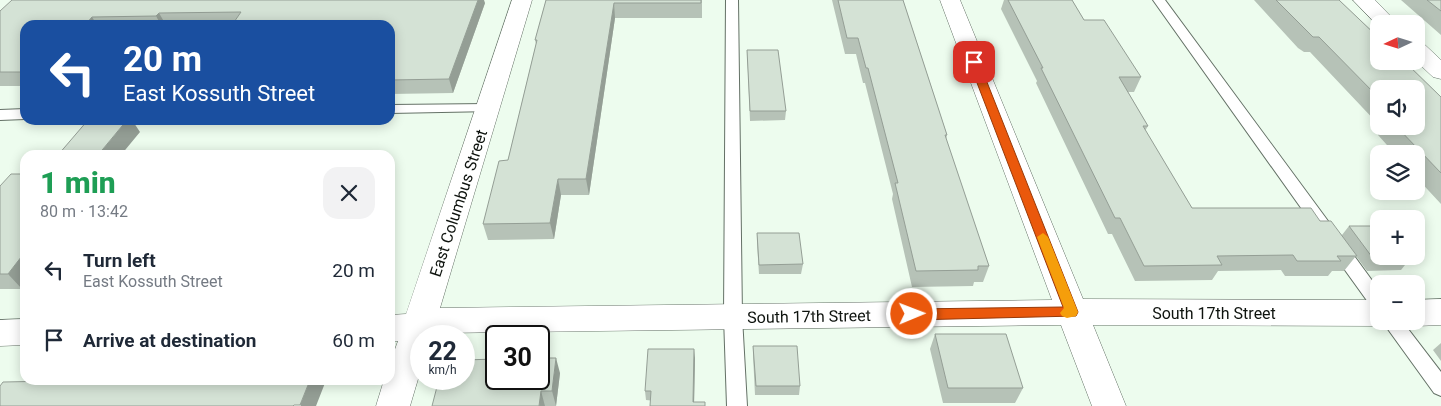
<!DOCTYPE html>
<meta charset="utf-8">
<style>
:root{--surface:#fff;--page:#f2f2f3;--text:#1f2937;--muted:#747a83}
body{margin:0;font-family:Roboto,sans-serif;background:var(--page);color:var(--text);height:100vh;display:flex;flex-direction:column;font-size:19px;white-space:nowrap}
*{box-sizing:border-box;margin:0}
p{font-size:16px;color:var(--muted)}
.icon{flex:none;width:28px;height:28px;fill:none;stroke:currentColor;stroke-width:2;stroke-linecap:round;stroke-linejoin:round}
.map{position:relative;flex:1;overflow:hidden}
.panel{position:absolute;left:20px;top:150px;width:375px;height:235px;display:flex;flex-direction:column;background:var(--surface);border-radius:15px;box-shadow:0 2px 12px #0003}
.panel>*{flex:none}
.hud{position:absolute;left:20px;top:20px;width:375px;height:105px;border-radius:15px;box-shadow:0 2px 12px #0003;background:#1a4fa0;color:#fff;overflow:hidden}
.needle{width:32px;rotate:266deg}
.buttons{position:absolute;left:1370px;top:15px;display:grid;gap:10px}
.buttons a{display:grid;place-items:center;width:55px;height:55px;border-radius:10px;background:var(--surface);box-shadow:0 2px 12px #0003;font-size:25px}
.speed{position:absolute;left:410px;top:325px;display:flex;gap:10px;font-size:25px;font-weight:700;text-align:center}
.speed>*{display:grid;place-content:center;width:65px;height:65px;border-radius:50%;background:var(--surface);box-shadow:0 2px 12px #0003;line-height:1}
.speed small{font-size:12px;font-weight:400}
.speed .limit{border:2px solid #111;border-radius:8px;background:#fff;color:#111}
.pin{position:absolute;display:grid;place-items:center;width:42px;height:42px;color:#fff;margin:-21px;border-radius:10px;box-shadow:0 2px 8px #0006}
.me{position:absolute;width:55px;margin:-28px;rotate:89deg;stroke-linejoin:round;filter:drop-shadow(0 0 4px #0008)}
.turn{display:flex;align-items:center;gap:18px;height:105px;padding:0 20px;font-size:22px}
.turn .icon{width:65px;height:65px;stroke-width:2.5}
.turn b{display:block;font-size:35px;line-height:42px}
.round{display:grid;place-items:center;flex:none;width:52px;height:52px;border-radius:15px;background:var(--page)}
.head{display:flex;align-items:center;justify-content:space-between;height:85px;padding:0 20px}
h1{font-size:30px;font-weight:800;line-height:38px;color:#1e9e55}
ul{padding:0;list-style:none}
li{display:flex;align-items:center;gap:15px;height:70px;padding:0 20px}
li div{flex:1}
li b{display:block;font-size:19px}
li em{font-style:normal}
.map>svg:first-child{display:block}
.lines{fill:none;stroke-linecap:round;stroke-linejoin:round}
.service-casing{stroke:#647166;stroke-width:2}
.minor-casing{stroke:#647166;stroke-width:1}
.service{fill:#fff;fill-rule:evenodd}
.minor{fill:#fff;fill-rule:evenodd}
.wall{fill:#b6c2b7}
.shaded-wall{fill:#949e95}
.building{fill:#d4e2d5;stroke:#949e95}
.route{fill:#ea580c;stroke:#983908}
.slow{fill:#f59e0b}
.labels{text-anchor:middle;stroke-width:4.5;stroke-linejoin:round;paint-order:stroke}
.street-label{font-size:16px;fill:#0e130e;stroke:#fff}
</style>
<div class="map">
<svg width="1441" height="406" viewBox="0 0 1441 406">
<rect width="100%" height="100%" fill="#edfcee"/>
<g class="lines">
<g class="service-casing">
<path id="service" d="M726,0H738L742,317L747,406H727L724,317Z
M1153,0H1165L1328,221L1330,225L1328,229L1322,231L1316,229Z
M488,104L493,105L495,108L493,111L390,113V105Z
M25,109V119L0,120V110Z
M1338,241L1344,242L1379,290V311L1373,309L1332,252L1329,247L1332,242Z
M1382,321H1402L1441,372V396L1434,393Z"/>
</g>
<g class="minor-casing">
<path id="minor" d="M512,0H532L440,308L1052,300L940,0H960L1083,299L1379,300V321H1390L1379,326L1093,325L1126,406H1092L1061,325L441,333L431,336H421V369L410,406H376L384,380H390V363L398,341H390V315L406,314Z
M1353,0H1375L1398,24H1379V27Z
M1416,42L1424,44L1441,60V79L1433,77L1416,61Z
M1441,299V325L1416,326L1405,322L1416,321V300Z
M25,319V345L0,346V320Z"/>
</g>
<use href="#service" class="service"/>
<use href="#minor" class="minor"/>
</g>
<path class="wall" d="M546,0H702V18H615L589,195H561L554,239L488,240L483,224L508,160L536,44L535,40Z
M832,0H903L947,135L946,140L989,266L983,282H974L973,286L912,287L892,199L893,194L865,83H863L856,54H845Z
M1004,0H1072L1084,20L1141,77L1134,92H1128L1148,126L1145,131L1192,208L1320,221L1342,235L1349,226L1409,260L1401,270L1367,271L1356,256L1344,271H1332L1328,276H1285L1281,270L1218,271L1212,280L1135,281L1112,234H1108L1036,83L1037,81L1001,9Z
M1254,0H1339L1441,97V204L1416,177V154H1395L1378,135L1382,129L1380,126H1416L1379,89V125L1310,52H1304L1298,48Z
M1401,0H1441V35Z
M485,3L453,93L390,94V25H25V86H0V11Z
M747,50L786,111L785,120L750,121Z
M25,174V285L22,289H0V186Z
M757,233L803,264L801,274H759L757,243Z
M935,334L1023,388L1015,403H943L930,349Z
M1441,343V361L1433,350Z
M753,346L800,386L799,395H755L753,355Z
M695,358L694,402L705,406L646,400L645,391Z
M560,373L556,406H432Z"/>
<path class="shaded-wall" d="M478,0H484L485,3L453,93L449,79Z
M614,3L615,18L589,195L586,179Z
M159,13L166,25H161L156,16Z
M92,17L97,25H85Z
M127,120H132L140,132L121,155H98Z
M558,179L561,195L554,239L550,223Z
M25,252V285L22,289L8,274Z
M694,349L695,358L694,406L693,402Z
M556,358L560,373L556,406L552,391Z
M310,380H323L325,383L316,406H301L300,405Z
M541,391L545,406H539Z"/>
<path class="building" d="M12,0H478L449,79L390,80V25H232L241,12L159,13L156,16L92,17L85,25H25V72H0V11Z
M546,0H701V3H614L586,179H558L550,223L483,224L499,161L508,160L537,40H535Z
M838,0H903L947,135H945L989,266H978V270L916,271L895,183H898L868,68H866L858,38H847Z
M1008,0H1072L1084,20H1104L1141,77H1119L1148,126H1143L1192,208H1311L1320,221H1331L1357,256H1337L1341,261H1297L1293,255L1217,256L1222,265L1144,266L1120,218H1115L1041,68H1043Z
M1276,0H1339L1379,38V61H1404L1441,97V173L1396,126H1416V89H1379V98L1319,37H1313Z
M1427,0H1441V11Z
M747,50H778L786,111H750Z
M88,120H127L98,155H58Z
M11,174H25V252L8,274H0V186Z
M1349,226H1379V256H1406L1409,260L1375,261Z
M757,233H799L803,264L759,265Z
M935,334H1006L1023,388H948Z
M753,346H797L800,386H756Z
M648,349H694L693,402H705V406H650L651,391H645Z
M539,358H556L552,391H541L539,406H432L439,379H464V360L496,359V379H539Z
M56,380H310L300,405H294L293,406H0V386L3,382L55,381Z"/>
<path class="route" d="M974,59L979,62L1078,312L1076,316L912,320L908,318L906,314L908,311L912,309L1063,307L969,62Z"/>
<path class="slow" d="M1043,233L1048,237L1078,312L1076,316L1067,318L1062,316L1060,313L1064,308L1037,237Z"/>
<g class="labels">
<g class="street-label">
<text transform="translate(458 203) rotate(-72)" y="6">East Columbus Street</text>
<text x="1214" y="319">South 17th Street</text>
<text transform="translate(809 316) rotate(-1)" y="6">South 17th Street</text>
</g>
</g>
</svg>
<div class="buttons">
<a><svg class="needle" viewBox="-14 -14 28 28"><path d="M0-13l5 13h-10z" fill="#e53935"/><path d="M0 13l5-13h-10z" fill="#747a83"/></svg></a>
<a><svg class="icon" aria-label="sound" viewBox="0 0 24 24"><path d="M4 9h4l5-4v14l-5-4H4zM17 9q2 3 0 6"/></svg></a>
<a><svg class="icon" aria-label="layers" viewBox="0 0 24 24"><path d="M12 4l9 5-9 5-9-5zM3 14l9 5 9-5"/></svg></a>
<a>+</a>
<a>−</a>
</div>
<div class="speed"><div>22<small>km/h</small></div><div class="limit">30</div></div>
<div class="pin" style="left:974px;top:62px;background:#d93025"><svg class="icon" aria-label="arrive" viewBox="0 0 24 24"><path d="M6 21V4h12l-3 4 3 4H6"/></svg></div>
<svg class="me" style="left:912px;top:314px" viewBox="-20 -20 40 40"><circle r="17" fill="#ea580c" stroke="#fff" stroke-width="3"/><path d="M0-11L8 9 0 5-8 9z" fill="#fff"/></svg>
<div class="hud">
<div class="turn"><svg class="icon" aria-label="left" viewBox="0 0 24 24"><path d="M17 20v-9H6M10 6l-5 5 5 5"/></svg><div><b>20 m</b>East Kossuth Street</div></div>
</div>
<section class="panel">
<div class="head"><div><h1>1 min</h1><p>80 m · 13:42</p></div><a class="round"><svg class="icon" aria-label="close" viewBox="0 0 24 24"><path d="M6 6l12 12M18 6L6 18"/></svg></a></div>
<ul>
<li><svg class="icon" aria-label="left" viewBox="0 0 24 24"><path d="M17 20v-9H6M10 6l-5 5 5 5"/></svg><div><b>Turn left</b><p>East Kossuth Street</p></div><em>20 m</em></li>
<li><svg class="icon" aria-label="arrive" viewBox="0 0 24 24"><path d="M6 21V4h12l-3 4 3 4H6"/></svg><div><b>Arrive at destination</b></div><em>60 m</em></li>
</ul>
</section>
</div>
